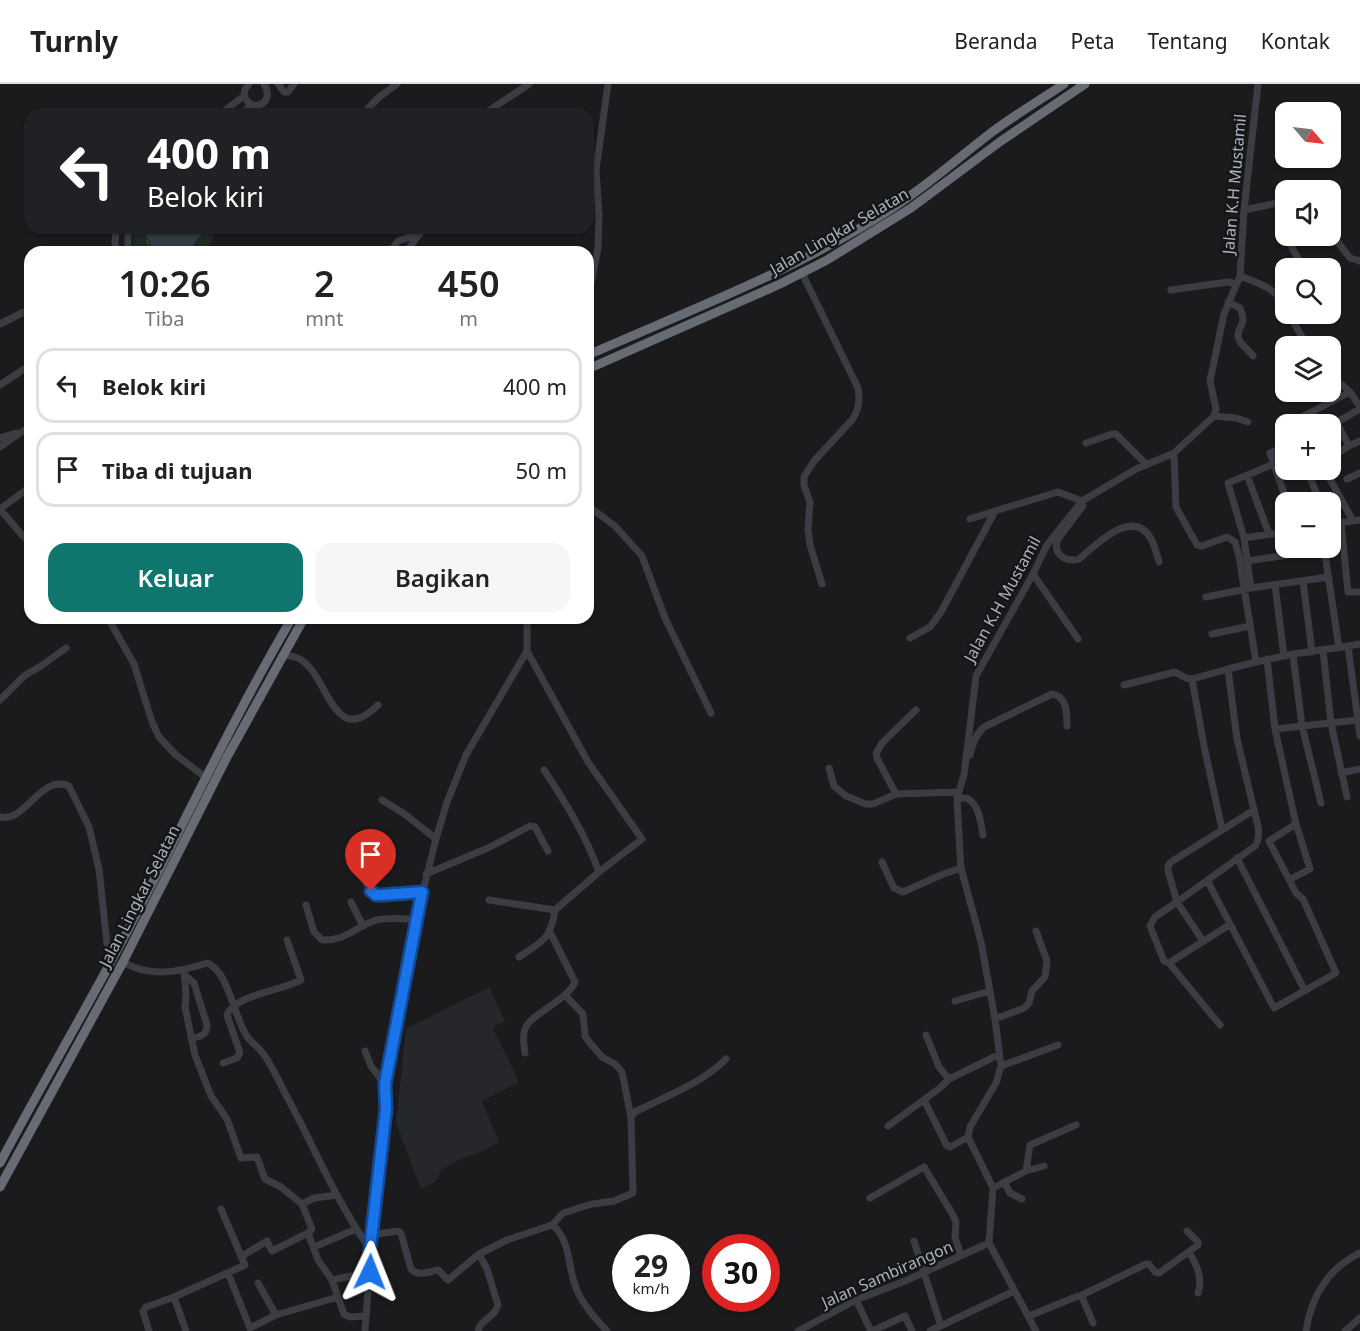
<!DOCTYPE html>
<html lang="id">
<meta charset="utf-8">
<style>
:root{--surface:#fff;--page:#f6f6f6;--text:#222;--muted:#767676;--line:#e0e0e0;--accent:#0f766e}
body{margin:0;font-family:"Noto Sans",sans-serif;background:var(--page);color:var(--text);height:100vh;display:flex;flex-direction:column;font-size:22px;white-space:nowrap}
*{box-sizing:border-box;margin:0}
p{font-size:20px;color:var(--muted)}
.icon{flex:none;width:33px;height:33px;fill:none;stroke:currentColor;stroke-width:2;stroke-linecap:round;stroke-linejoin:round}
.map{position:relative;flex:1;overflow:hidden}
.drawer{position:absolute;left:24px;top:162px;width:570px;height:378px;display:flex;flex-direction:column;background:var(--surface);border-radius:18px;box-shadow:0 2px 4px #0004}
.drawer>*{flex:none}
.hud{position:absolute;left:24px;top:24px;width:570px;height:126px;border-radius:18px;box-shadow:0 2px 4px #0004;background:#202124;color:#fff;overflow:hidden}
.needle{width:39px;rotate:118deg}
.buttons{position:absolute;left:1275px;top:18px;display:grid;gap:12px}
.buttons a{display:grid;place-items:center;width:66px;height:66px;border-radius:12px;background:var(--surface);box-shadow:0 2px 4px #0004;font-size:30px}
.speed{position:absolute;left:612px;top:1150px;display:flex;gap:12px;font-size:30px;font-weight:700;text-align:center}
.speed>*{display:grid;place-content:center;width:78px;height:78px;border-radius:50%;background:var(--surface);box-shadow:0 2px 4px #0004;line-height:1}
.speed small{font-size:15px;font-weight:400}
.speed .limit{border:9px solid #d22;background:#fff;color:#111}
.pin{position:absolute;display:grid;place-items:center;width:51px;height:51px;color:#fff;margin:-62px -26px;border-radius:50% 50% 50% 0;rotate:-45deg;box-shadow:0 0 6px #0007}
.pin .icon{rotate:45deg}
.me{position:absolute;width:66px;margin:-33px;rotate:2deg;stroke-linejoin:round;filter:drop-shadow(0 0 4px #0008)}
.turn{display:flex;align-items:center;gap:21px;height:126px;padding:0 24px;font-size:27px}
.turn .icon{width:78px;height:78px;stroke-width:2.5}
.turn b{display:block;font-size:42px;line-height:51px}
.eta{display:flex;justify-content:space-evenly;align-items:center;height:102px;text-align:center}
.eta b{font-size:36px;font-weight:600;line-height:42px}
.primary-button{display:flex;gap:12px;margin-top:auto;padding:12px 24px}
.primary-button a{flex:1;height:69px;border-radius:18px;background:var(--accent);color:#fff;font-size:24px;font-weight:600;line-height:69px;text-align:center}
.primary-button a+a{background:var(--page);color:var(--text)}
ul{padding:0;list-style:none}
li{display:flex;align-items:center;gap:18px;height:75px;margin:0 12px 9px;padding:0 12px;border:3px solid var(--line);border-radius:18px}
li div{flex:1}
li b{display:block;font-size:22px}
li em{font-style:normal}
header{display:flex;align-items:center;gap:36px;box-sizing:border-box;height:84px;padding:0 30px;background:var(--surface);border-bottom:2px solid var(--line)}
header strong{font-size:28px}
nav{display:flex;gap:33px;margin-inline-start:auto;font-size:21px}
.map>svg:first-child{display:block}
.built{fill:#26272a}
.grass{fill:url(#grass-tufts)}
.water{fill:#2f3c43}
.lines{fill:none;stroke-linecap:round;stroke-linejoin:round}
.minor{stroke:#3b3d43;stroke-width:7}
.highway{stroke:#676b74;stroke-width:9}
.route-casing{stroke:#114b97;stroke-width:15}
.route{stroke:#1a73e8;stroke-width:10}
.labels{text-anchor:middle;stroke-width:5;stroke-linejoin:round;paint-order:stroke}
.street-label{font-size:16px;fill:#adb3bd;stroke:#151618}
</style>
<header>
<strong>Turnly</strong>
<nav><a>Beranda</a><a>Peta</a><a>Tentang</a><a>Kontak</a></nav>
</header>
<div class="map">
<svg width="1360" height="1247" viewBox="0 0 1360 1247">
<defs>
<pattern id="grass-tufts" width="24" height="20" patternUnits="userSpaceOnUse" patternTransform="scale(1.5)"><rect width="24" height="20" fill="#202921"/><path d="M3 7l-1-3M5 7V3M7 7l1-3M15 17l-1-3M17 17v-4M19 17l1-3" fill="none" stroke="#3e463f"/></pattern>
</defs>
<rect width="100%" height="100%" fill="#1b1b1d"/>
<path class="built" d="M489,903L505,937L493,944L519,998L482,1017L499,1058L483,1067L461,1075L441,1086L436,1097L421,1105L396,1039L406,945Z"/>
<path class="grass" d="M134,144H211L213,155L204,168H133Z"/>
<path class="water" d="M148,144H200L201,151L195,158L190,168H150C152,161 151,158 146,153Z"/>
<g class="lines">
<path class="minor" d="M278,0L284,8H288L294,0
M244,12C253,31 276,18 264,0
M220,30L244,12L245,5L249,0
M240,30L252,21
M363,30L378,14L397,0
M484,30L529,0
M1244,126L1282,118L1286,120
M116,144L115,159L116,168
M1330,148L1350,174L1360,177
M1290,152C1289,163 1298,174 1304,183
M128,168V144
M390,168L398,157L420,149
M406,168L424,144
M802,189L858,304C860,317 859,325 852,336L814,377L804,393V401L810,418L808,445L810,461L822,500
M1240,192C1259,199 1276,205 1286,222
M1171,206L1228,198L1236,200
M588,215L598,164L599,132L596,86L608,0
M1228,218L1240,224C1248,243 1237,241 1238,252C1238,259 1249,266 1253,272
M1289,230L1307,262
M0,240L30,225
M1330,290L1350,308L1360,323
M0,301L30,281
M1281,312L1291,308
M1214,332L1236,334L1248,338
M1294,337L1350,308
M1330,342L1360,325
M0,354L16,349
M1086,359L1112,350H1116L1146,380
M1286,362L1270,369L1287,418
M1349,362L1360,357
M0,363L30,342
M1174,369L1176,423L1197,461L1202,462L1227,453L1235,458L1239,472L1256,578L1228,585L1237,655L1254,726
M1330,374L1349,362L1337,339
M1307,386L1318,413
M1325,386L1353,437
M1296,390L1306,386
M1247,391L1269,450
M1347,395L1360,389
M30,403L0,425L22,451L25,454H30
M588,422L615,442L642,472L665,534L711,629
M1083,422L1058,455C1052,470 1066,479 1079,475C1096,461 1133,422 1151,455C1155,462 1157,471 1159,478
M970,435L995,427
M1341,438L1348,508H1360
M1330,440L1360,436
M1244,454L1228,399L1274,380
M1300,464L1301,469L1320,467L1325,470L1339,564
M1247,477L1301,469
M1033,490L1078,555
M1303,497L1312,568
M1275,501L1284,572
M1251,504L1244,454L1286,448
M1206,513L1251,504L1329,493
M108,534L134,580L152,638L159,653L176,671L205,693
M1212,550L1250,542
M910,554L930,543L941,528L995,427L1058,408L1082,417
M1348,562L1360,560
M1323,566L1331,639L1347,713
M1293,570L1302,642L1321,719
M282,571C288,572 296,572 300,575C329,592 333,666 378,621
M1267,575L1275,645L1358,636
M1256,578L1293,570L1348,562L1360,652
M1192,595L1204,662L1222,745
M1124,601L1175,588L1186,594L1192,595L1228,585
M0,616L24,592L41,582L66,564
M916,626L882,659L876,670L877,674L896,710L958,708
M1275,645L1296,740
M970,671C972,661 976,650 984,643L1052,610C1067,612 1067,629 1067,642
M829,684L834,702L846,712L866,720H873L896,710
M544,686C566,719 585,750 599,788
M1341,689L1360,685
M957,714H967C979,721 981,738 983,751
M382,716L406,731L436,755
M0,733C26,739 41,689 69,702L89,743L99,785L107,860L115,871
M1269,757L1296,740L1310,785L1289,796
M350,774L371,807L376,811L422,808
M1237,774L1305,907
M882,778L894,804L903,808L941,791L961,784
M426,790L488,764L530,742L535,743L548,767
M1207,796L1274,924L1336,889L1303,815L1296,809L1269,757
M489,816L555,826L599,788L642,755L588,678L527,567
M351,818L363,842
M306,821L314,848L322,856C346,857 355,843 376,836C389,833 403,835 416,835
M1203,857L1177,818L1255,762C1262,751 1257,738 1254,726L1171,778L1168,782V787L1177,818L1155,833L1150,842L1164,877L1169,879L1229,841
M519,873C542,858 551,855 555,826
M123,878C150,894 179,888 207,879C229,887 234,935 248,954C253,960 260,964 264,971C273,983 279,998 286,1011C314,1062 336,1118 370,1165
M1169,879L1220,941
M184,886L186,911L185,923L195,971L211,1012L227,1035L241,1074L257,1073L265,1095L281,1103L302,1120
M185,891L194,899L207,941C207,952 200,952 191,955
M565,911L583,930L585,952L590,959L602,973L615,980L622,988L631,1033
M955,917L990,907
M995,935L1024,924L1029,919L1032,907L1045,893L1047,877L1036,847
M926,951L939,983L949,995L998,971
M365,967L371,982L385,1000
M525,969C524,962 522,952 525,945C530,930 567,917 575,898L550,848
M223,979L237,974L240,969L227,931C234,911 284,906 301,896L287,856
M1001,982L1058,961
M924,1016L947,1062L950,1063L968,1053
M888,1042L940,1004L949,995
M1026,1087L1044,1082
M1004,1098L1010,1109L1022,1115
M993,1104L1026,1087L1030,1061L1076,1041
M337,1111L314,1114L302,1120L312,1145L308,1149L318,1176L332,1196L338,1213
M870,1114L924,1083L953,1131L956,1138L955,1153L961,1172
M552,1141C570,1154 568,1182 575,1201C581,1219 595,1234 607,1247
M371,1151L398,1147L401,1149L411,1185C419,1193 428,1188 438,1186L448,1196L479,1170L507,1156L552,1141L563,1129L592,1120L614,1117L633,1109L631,1033L635,1028C666,1012 701,1000 726,975
M914,1157L941,1242
M314,1163L356,1145
M1189,1168C1197,1182 1203,1193 1198,1209
M242,1172L267,1157L272,1167L308,1149
M228,1189L250,1244L276,1231L338,1213L344,1230L350,1233L366,1232
M332,1196L370,1188
M258,1199L276,1231
M1080,1212L1146,1180H1149L1155,1188L1159,1189L1198,1161V1158L1187,1147
M174,1213L245,1181L221,1125
M856,1216L871,1247
M1029,1232L1078,1212L1082,1213L1093,1239
M149,1247L143,1227L146,1223L174,1213L186,1247
M365,1247L370,1182V1165L386,1025L385,1000L416,835L436,755L447,718L466,671L527,567V534
M478,1247C480,1235 495,1234 498,1221L487,1185L479,1170
M798,1247L856,1216L905,1197L989,1159
M872,1247L905,1232L912,1247
M930,1247L1014,1207
M1036,1247L989,1159L993,1104L968,1053L970,1043L996,999L1001,982L995,935L981,858L961,784L960,770L957,714L964,691L976,592L1033,490L1047,461L1082,417L1136,385L1174,369L1214,332L1216,325L1210,297L1224,230L1240,192L1244,126L1258,0
M1306,1247C1311,1213 1328,1184 1360,1169
M1345,1247L1360,1234"/>
<path class="highway" d="M588,271C690,226 797,186 891,125C927,102 958,74 992,48C1015,31 1040,16 1064,0
M588,285L780,200L827,176L911,124L1001,57L1085,0
M0,1079C37,1009 77,941 114,872C175,760 227,644 292,534
M0,1103L123,878L227,673L304,534"/>
</g>
<g class="lines">
<g class="route-casing">
<path id="route" d="M370,1188V1165L386,1025L385,1000L422,808L382,811H376L371,807"/>
</g>
<use href="#route" class="route"/>
</g>
<g class="labels">
<g class="street-label">
<text transform="translate(1234 100) rotate(-85)" y="6">Jalan K.H Mustamil</text>
<text transform="translate(839 147) rotate(-30)" y="6">Jalan Lingkar Selatan</text>
<text transform="translate(1002 515) rotate(-61)" y="6">Jalan K.H Mustamil</text>
<text transform="translate(139 812) rotate(-63)" y="6">Jalan Lingkar Selatan</text>
<text transform="translate(887 1190) rotate(-24)" y="6">Jalan Sambirangon</text>
</g>
</g>
</svg>
<div class="buttons">
<a><svg class="needle" viewBox="-14 -14 28 28"><path d="M0-13l5 13h-10z" fill="#e53935"/><path d="M0 13l5-13h-10z" fill="#767676"/></svg></a>
<a><svg class="icon" aria-label="sound" viewBox="0 0 24 24"><path d="M4 9h4l5-4v14l-5-4H4zM17 9q2 3 0 6"/></svg></a>
<a><svg class="icon" aria-label="search" viewBox="0 0 24 24"><circle cx="10" cy="10" r="6"/><path d="M15 15l6 6"/></svg></a>
<a><svg class="icon" aria-label="layers" viewBox="0 0 24 24"><path d="M12 4l9 5-9 5-9-5zM3 14l9 5 9-5"/></svg></a>
<a>+</a>
<a>−</a>
</div>
<div class="speed"><div>29<small>km/h</small></div><div class="limit">30</div></div>
<div class="pin" style="left:371px;top:807px;background:#d93025"><svg class="icon" aria-label="arrive" viewBox="0 0 24 24"><path d="M6 21V4h12l-3 4 3 4H6"/></svg></div>
<svg class="me" style="left:370px;top:1188px" viewBox="-20 -20 40 40"><path d="M0-17L14 15 0 8-14 15z" fill="#1a73e8" stroke="#fff" stroke-width="4"/></svg>
<div class="hud">
<div class="turn"><svg class="icon" aria-label="left" viewBox="0 0 24 24"><path d="M17 20v-9H6M10 6l-5 5 5 5"/></svg><div><b>400 m</b>Belok kiri</div></div>
</div>
<section class="drawer">
<div class="eta">
<div><b>10:26</b><p>Tiba</p></div>
<div><b>2</b><p>mnt</p></div>
<div><b>450</b><p>m</p></div>
</div>
<ul>
<li><svg class="icon" aria-label="left" viewBox="0 0 24 24"><path d="M17 20v-9H6M10 6l-5 5 5 5"/></svg><div><b>Belok kiri</b></div><em>400 m</em></li>
<li><svg class="icon" aria-label="arrive" viewBox="0 0 24 24"><path d="M6 21V4h12l-3 4 3 4H6"/></svg><div><b>Tiba di tujuan</b></div><em>50 m</em></li>
</ul>
<div class="primary-button"><a>Keluar</a><a>Bagikan</a></div>
</section>
</div>
